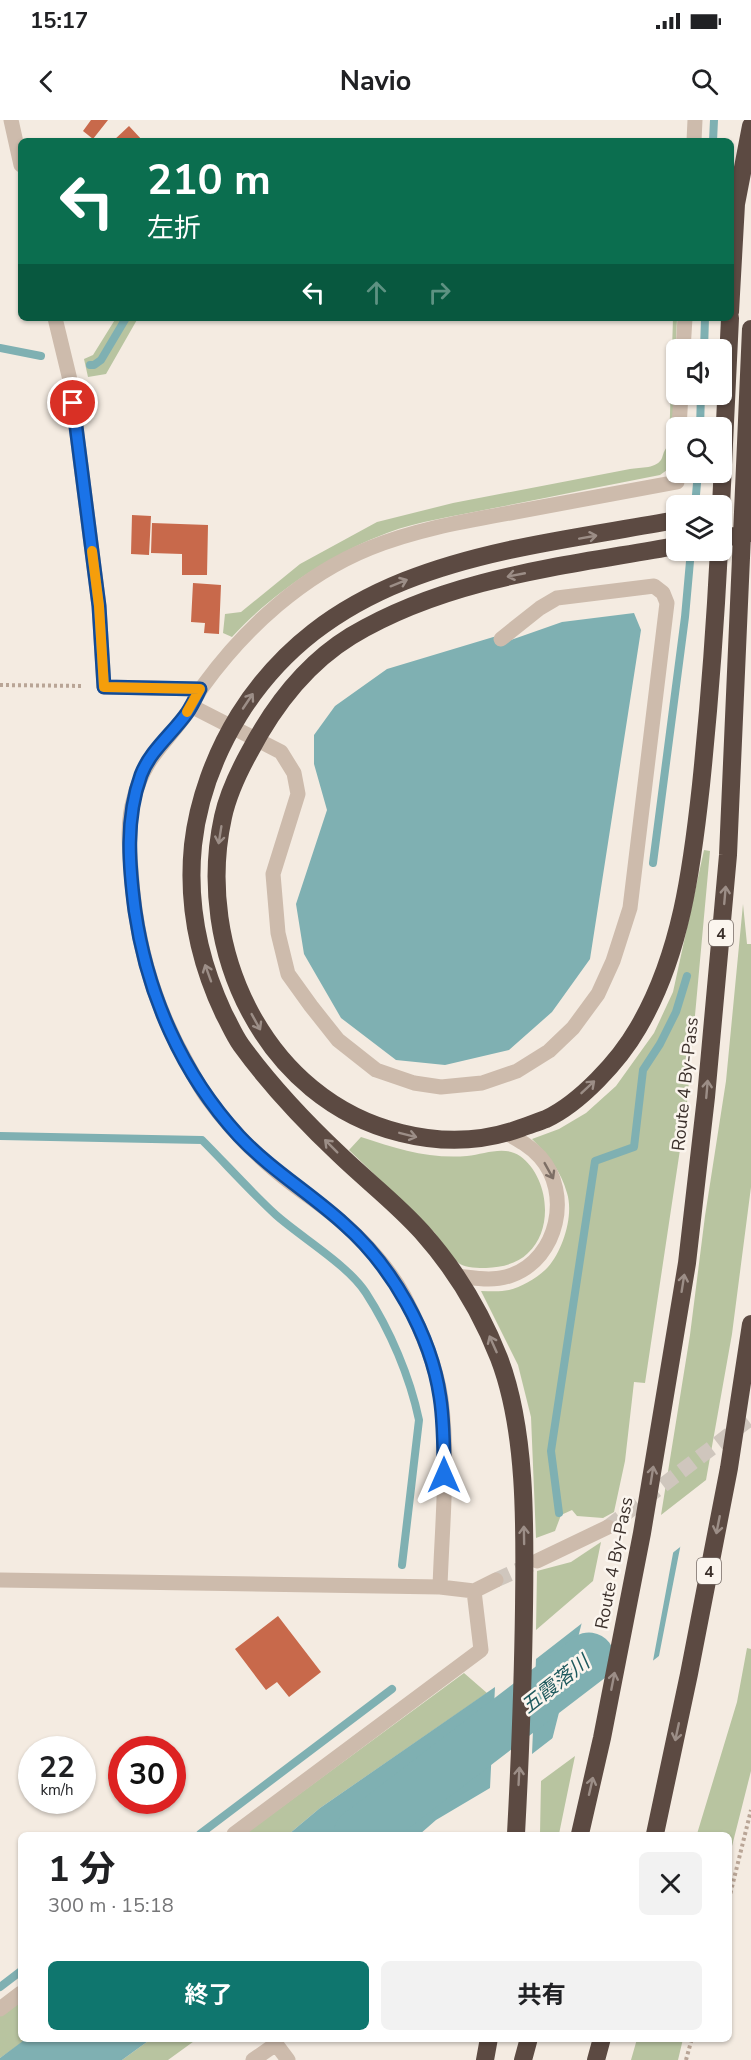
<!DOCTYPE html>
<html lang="ja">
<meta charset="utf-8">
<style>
:root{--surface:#fff;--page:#f2f2f2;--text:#202124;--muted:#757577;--accent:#0f766e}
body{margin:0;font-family:"Nunito Sans","Noto Sans JP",sans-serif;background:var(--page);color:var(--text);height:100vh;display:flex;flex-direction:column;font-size:22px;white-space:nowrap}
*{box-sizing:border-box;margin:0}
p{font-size:20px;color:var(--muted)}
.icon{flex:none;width:33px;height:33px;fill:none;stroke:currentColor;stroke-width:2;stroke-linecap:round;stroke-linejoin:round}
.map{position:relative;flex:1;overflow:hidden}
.drawer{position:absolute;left:18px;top:1712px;width:714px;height:210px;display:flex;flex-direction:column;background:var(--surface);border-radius:9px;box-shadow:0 2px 4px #0004}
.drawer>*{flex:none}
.banner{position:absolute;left:18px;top:18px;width:716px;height:183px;border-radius:9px;box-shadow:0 2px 4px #0004;background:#0b6e4f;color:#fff;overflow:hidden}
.buttons{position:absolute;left:666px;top:219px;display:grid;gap:12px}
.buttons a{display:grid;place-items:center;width:66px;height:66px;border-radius:9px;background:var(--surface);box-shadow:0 2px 4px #0004;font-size:30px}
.speed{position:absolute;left:18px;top:1616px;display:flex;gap:12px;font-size:30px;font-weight:700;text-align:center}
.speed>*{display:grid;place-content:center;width:78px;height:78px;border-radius:50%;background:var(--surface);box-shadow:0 2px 4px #0004;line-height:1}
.speed small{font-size:15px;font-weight:400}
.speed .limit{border:9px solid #d22;background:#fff;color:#111}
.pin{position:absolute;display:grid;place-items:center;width:51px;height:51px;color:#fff;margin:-26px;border:3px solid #fff;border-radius:50%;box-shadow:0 2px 6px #0007}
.me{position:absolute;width:66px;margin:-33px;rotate:0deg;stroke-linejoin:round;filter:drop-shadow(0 0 4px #0008)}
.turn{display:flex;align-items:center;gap:21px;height:126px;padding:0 30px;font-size:27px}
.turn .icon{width:78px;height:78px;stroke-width:2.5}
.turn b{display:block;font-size:42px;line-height:51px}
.lanes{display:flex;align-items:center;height:57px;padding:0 30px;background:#0003;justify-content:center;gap:30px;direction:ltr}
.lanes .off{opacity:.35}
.round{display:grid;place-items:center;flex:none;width:63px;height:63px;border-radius:9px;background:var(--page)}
.summary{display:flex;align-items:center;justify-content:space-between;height:102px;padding:0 30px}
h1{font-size:36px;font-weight:700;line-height:45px}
.primary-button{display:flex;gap:12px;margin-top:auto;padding:12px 30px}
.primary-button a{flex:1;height:69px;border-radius:9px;background:var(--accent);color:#fff;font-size:24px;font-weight:700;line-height:69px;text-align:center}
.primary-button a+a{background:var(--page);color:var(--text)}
.status{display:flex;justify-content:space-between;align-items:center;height:42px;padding:0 30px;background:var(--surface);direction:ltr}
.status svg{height:16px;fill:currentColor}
header{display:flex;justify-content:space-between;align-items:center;height:78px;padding:0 30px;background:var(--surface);font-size:27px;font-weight:700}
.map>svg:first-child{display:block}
.green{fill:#b8c4a0}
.water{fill:#7fb0b2}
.pier{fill:#f4ebe1}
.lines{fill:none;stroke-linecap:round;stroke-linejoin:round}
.stream{stroke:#7fb0b2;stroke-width:8}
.river{stroke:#7fb0b2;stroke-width:51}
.building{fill:#c8694b}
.minor-tunnel{stroke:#cfc6bd;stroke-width:15;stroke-dasharray:15 8;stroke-linecap:butt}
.path{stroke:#b9a596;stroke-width:4;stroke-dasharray:3 3;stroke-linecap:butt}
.minor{stroke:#cdbbac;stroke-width:15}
.highway{stroke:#5c4a42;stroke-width:18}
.oneway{stroke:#9c8e87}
.oneway2{stroke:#7d6f65}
.route-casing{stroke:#114b97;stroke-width:15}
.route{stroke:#1a73e8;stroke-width:10}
.slow{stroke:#f59e0b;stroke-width:10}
.labels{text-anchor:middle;stroke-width:5;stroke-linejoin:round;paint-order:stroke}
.shield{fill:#fbf5ee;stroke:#756b66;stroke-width:1.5}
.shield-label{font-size:16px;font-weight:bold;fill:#3b302b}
.street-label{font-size:18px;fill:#3b302b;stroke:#fbf5ee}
.water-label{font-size:20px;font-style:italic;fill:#1f5a5e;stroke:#fbf5ee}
</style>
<div class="status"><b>15:17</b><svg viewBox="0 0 49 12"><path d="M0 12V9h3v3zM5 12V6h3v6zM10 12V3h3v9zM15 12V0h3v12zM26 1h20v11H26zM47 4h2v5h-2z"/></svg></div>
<header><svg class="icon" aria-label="back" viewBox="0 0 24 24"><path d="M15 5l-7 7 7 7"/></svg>Navio<svg class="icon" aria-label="search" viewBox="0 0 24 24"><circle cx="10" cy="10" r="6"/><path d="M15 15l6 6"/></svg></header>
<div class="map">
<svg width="751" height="1940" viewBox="0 0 751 1940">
<rect width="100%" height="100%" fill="#f4ebe1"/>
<path class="green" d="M116,198H138L106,254L88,257L84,239L93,235Z
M673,198H677L671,341L667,350L660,355C603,366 546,378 489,389C456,396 418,401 387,413C331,434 272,473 232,517L223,513L225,494L241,492L300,444L377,402L453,383L630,349C641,347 657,349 662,338C664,332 664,330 669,325Z
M704,730L710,731L687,983L645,1263L634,1262L625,1341L614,1392L603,1398L577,1396L572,1390L561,1395L555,1411L536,1418L531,1297L518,1245L481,1171C490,1171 500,1172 509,1170C522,1167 539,1157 548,1147C563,1130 574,1095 567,1073C561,1051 548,1035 532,1019L559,1009L586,993L616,966L654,913L673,872Z
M743,784L747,824H751V1067L732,1214L706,1360L661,1395L690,1215L705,1096L726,961Z
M361,1017C397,1029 429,1039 467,1036C485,1034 504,1025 520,1036C548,1056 555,1108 528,1133C517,1144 502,1147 486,1148C479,1148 466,1148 460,1144C449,1136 442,1121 434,1112C406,1084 377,1057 349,1030Z
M601,1422L593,1461L536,1510L537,1451L571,1442Z
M747,1528L751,1529V1651L729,1738V1714H697L737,1582Z
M464,1553L487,1573L320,1688L289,1714H245Z
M575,1636L559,1714H540L541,1661Z
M21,1880V1918L27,1919L0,1938V1895Z
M151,1919H197L168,1940H122Z
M637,1919V1918L683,1919L678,1940H631Z"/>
<path class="water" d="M634,493L641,510L590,839L552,892L509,930L445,945L396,940L341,898L304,834L296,784L327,690L314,644V615L335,586L387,549L500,515L502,523L562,502Z
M751,1372V1465L532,1634L536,1539Z
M495,1567L490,1668L436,1700L420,1714H289L320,1688Z
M27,1918H151V1919L122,1940H0V1938Z"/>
<path class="pier" d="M751,1369V1469L658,1541L681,1423Z
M674,1428L652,1546L551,1624L583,1498Z"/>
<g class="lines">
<path class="stream" d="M713,21L714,0
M0,228L41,236
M704,230L705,198
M90,245H94L101,240L126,198
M700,308L701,274
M695,386L698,352
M653,743L685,497L691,430
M0,1016L202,1020C226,1044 250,1071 276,1095C302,1118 348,1145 366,1173C390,1210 410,1257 419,1300L402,1445
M559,1393L551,1331L595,1041L634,1027L643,950L660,924L676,892L687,856
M200,1714L392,1569
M0,1867L21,1851"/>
<path class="river" d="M359,1714L589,1538"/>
</g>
<path class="building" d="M91,0H108L93,19L83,11Z
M129,6L143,21H113Z
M132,395L151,396L149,435L131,434Z
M152,403L208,405L207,455H182V434L151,433Z
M193,463L221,465L219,514L204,513L205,503L191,502Z
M278,1496L321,1552L289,1577L277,1562L266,1570L235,1529Z"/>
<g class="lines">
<path class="minor-tunnel" d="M608,1407L751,1298
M496,1460L534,1443"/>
<path class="path" d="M0,565L83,566
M729,1779L751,1690
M686,1940L692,1918"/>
<path class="minor" d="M11,0L21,45
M694,21L695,0
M55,198L70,260L99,486L104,567L200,569
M683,230L685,198
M679,308L681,274
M191,586L281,632L294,653L298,674L273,754L278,813L288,854L311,886L338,920L376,950L414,963L441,967L482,963L517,951L549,931L573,908L598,874L613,841L630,788L667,483L663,473L654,466L557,478L540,488L501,519
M457,1156C475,1158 494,1162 512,1155C558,1138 572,1073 540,1037C530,1026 519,1020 506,1013
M537,1441L608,1407
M0,1460L440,1467L474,1471L496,1460
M440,1467C442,1405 449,1341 441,1279C436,1244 420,1207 404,1176C390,1150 366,1123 344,1104C321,1083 293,1067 270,1046C247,1026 224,1001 206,976C199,966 193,954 187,943C152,882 135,818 131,749C129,725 127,701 134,678C145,636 164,626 187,593C193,584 197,574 203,566C245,508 303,455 370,428C417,409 466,401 515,392C569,382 623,372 677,362V352
M234,1714L481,1530L474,1471
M0,1889L21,1873
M253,1940L276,1924L288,1940"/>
<path class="highway" d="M730,192L736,84L751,6
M721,386L730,198
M722,418L751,413
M676,426C566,446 449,457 351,516C307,543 273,587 249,633C238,653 228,674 223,697C194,829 265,980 401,1013C441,1023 483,1022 521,1008C529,1005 538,1002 546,999C580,983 619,941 638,908C681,835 692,748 701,665C709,587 715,509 719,430
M516,1714C520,1639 523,1564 524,1488C525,1410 527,1311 499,1238C481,1192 455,1149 422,1112C397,1084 367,1061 340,1035C304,1001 270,965 241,925C234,915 230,905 224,894C199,841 187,784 193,725C198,680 215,634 239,595C336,440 513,430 676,400
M580,1714L602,1618L642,1413L687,1143L706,977L728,735L751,209
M655,1714L689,1554L729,1348L751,1204
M485,1940L489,1918
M523,1940L529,1918
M596,1940L602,1918"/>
</g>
<defs><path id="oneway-shaft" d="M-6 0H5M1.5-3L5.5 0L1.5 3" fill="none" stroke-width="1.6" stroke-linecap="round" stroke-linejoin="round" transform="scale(1.5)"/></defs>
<g class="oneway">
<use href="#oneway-shaft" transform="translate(588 417) rotate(-10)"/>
<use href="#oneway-shaft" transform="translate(516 455) rotate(169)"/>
<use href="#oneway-shaft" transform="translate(399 463) rotate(-22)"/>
<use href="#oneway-shaft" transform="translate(248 581) rotate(-56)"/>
<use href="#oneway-shaft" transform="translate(220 715) rotate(99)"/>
<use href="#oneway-shaft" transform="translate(725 775) rotate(-85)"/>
<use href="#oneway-shaft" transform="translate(208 853) rotate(-110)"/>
<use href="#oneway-shaft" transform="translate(256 902) rotate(61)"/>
<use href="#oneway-shaft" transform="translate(588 967) rotate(-43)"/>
<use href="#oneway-shaft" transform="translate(707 969) rotate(-85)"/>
<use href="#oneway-shaft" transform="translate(408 1015) rotate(14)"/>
<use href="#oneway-shaft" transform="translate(331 1026) rotate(-135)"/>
<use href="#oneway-shaft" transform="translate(683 1163) rotate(-81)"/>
<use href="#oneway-shaft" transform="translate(493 1224) rotate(-114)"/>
<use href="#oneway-shaft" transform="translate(652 1355) rotate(-81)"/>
<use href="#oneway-shaft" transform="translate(718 1405) rotate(101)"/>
<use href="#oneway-shaft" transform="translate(524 1415) rotate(-91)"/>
<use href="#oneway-shaft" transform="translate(613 1561) rotate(-79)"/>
<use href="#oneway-shaft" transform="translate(677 1612) rotate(102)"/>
<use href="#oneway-shaft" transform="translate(519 1656) rotate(-87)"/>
<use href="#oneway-shaft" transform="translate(591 1666) rotate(-77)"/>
</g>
<use class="oneway2" href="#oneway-shaft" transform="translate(549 1051) rotate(61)"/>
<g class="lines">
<g class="route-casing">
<path id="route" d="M73,283L99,486L104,567L200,569C196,577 192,586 187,593C172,614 150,631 141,655C125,699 129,746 135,791C147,874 182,954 239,1016C271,1050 310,1073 344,1104C392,1146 431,1215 440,1277C444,1302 444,1329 444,1355"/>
</g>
<use href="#route" class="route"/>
<path class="slow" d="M92,431L99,486L104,567L200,569L187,592"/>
</g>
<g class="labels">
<g class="shield">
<rect x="709" y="800" width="24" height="26" rx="4.5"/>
<rect x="697" y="1438" width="24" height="26" rx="4.5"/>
</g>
<g class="shield-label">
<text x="721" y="819">4</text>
<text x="709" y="1457">4</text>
</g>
<g class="street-label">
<text transform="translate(685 964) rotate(-84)" y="6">Route 4 By-Pass</text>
<text transform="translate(614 1443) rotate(-79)" y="6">Route 4 By-Pass</text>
</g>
<g class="water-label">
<text transform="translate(555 1564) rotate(-38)" y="7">五霞落川</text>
</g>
</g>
</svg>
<div class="buttons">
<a><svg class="icon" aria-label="sound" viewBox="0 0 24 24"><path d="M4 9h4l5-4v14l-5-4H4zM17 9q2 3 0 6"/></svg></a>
<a><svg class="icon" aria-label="search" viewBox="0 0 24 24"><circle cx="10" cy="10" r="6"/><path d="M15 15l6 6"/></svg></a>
<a><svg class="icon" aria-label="layers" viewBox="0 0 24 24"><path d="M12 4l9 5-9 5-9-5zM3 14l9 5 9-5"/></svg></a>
</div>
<div class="speed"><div>22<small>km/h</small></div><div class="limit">30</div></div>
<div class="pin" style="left:73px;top:283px;background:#d93025"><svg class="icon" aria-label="arrive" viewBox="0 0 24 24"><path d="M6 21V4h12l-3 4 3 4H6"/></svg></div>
<svg class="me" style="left:444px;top:1355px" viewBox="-20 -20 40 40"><path d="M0-17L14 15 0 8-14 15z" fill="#1a73e8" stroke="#fff" stroke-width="4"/></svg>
<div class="banner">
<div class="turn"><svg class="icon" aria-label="left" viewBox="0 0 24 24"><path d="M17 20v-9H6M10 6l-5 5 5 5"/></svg><div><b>210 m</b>左折</div></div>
<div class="lanes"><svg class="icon" aria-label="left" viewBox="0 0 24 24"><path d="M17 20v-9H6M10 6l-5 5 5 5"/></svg><svg class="icon off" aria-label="ahead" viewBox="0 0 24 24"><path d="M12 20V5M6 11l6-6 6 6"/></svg><svg class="icon off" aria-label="right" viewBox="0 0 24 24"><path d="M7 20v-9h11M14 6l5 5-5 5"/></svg></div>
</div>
<section class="drawer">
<div class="summary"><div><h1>1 分</h1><p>300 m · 15:18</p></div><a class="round"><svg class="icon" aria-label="close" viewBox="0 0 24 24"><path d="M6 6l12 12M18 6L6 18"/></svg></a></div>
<div class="primary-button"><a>終了</a><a>共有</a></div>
</section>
</div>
